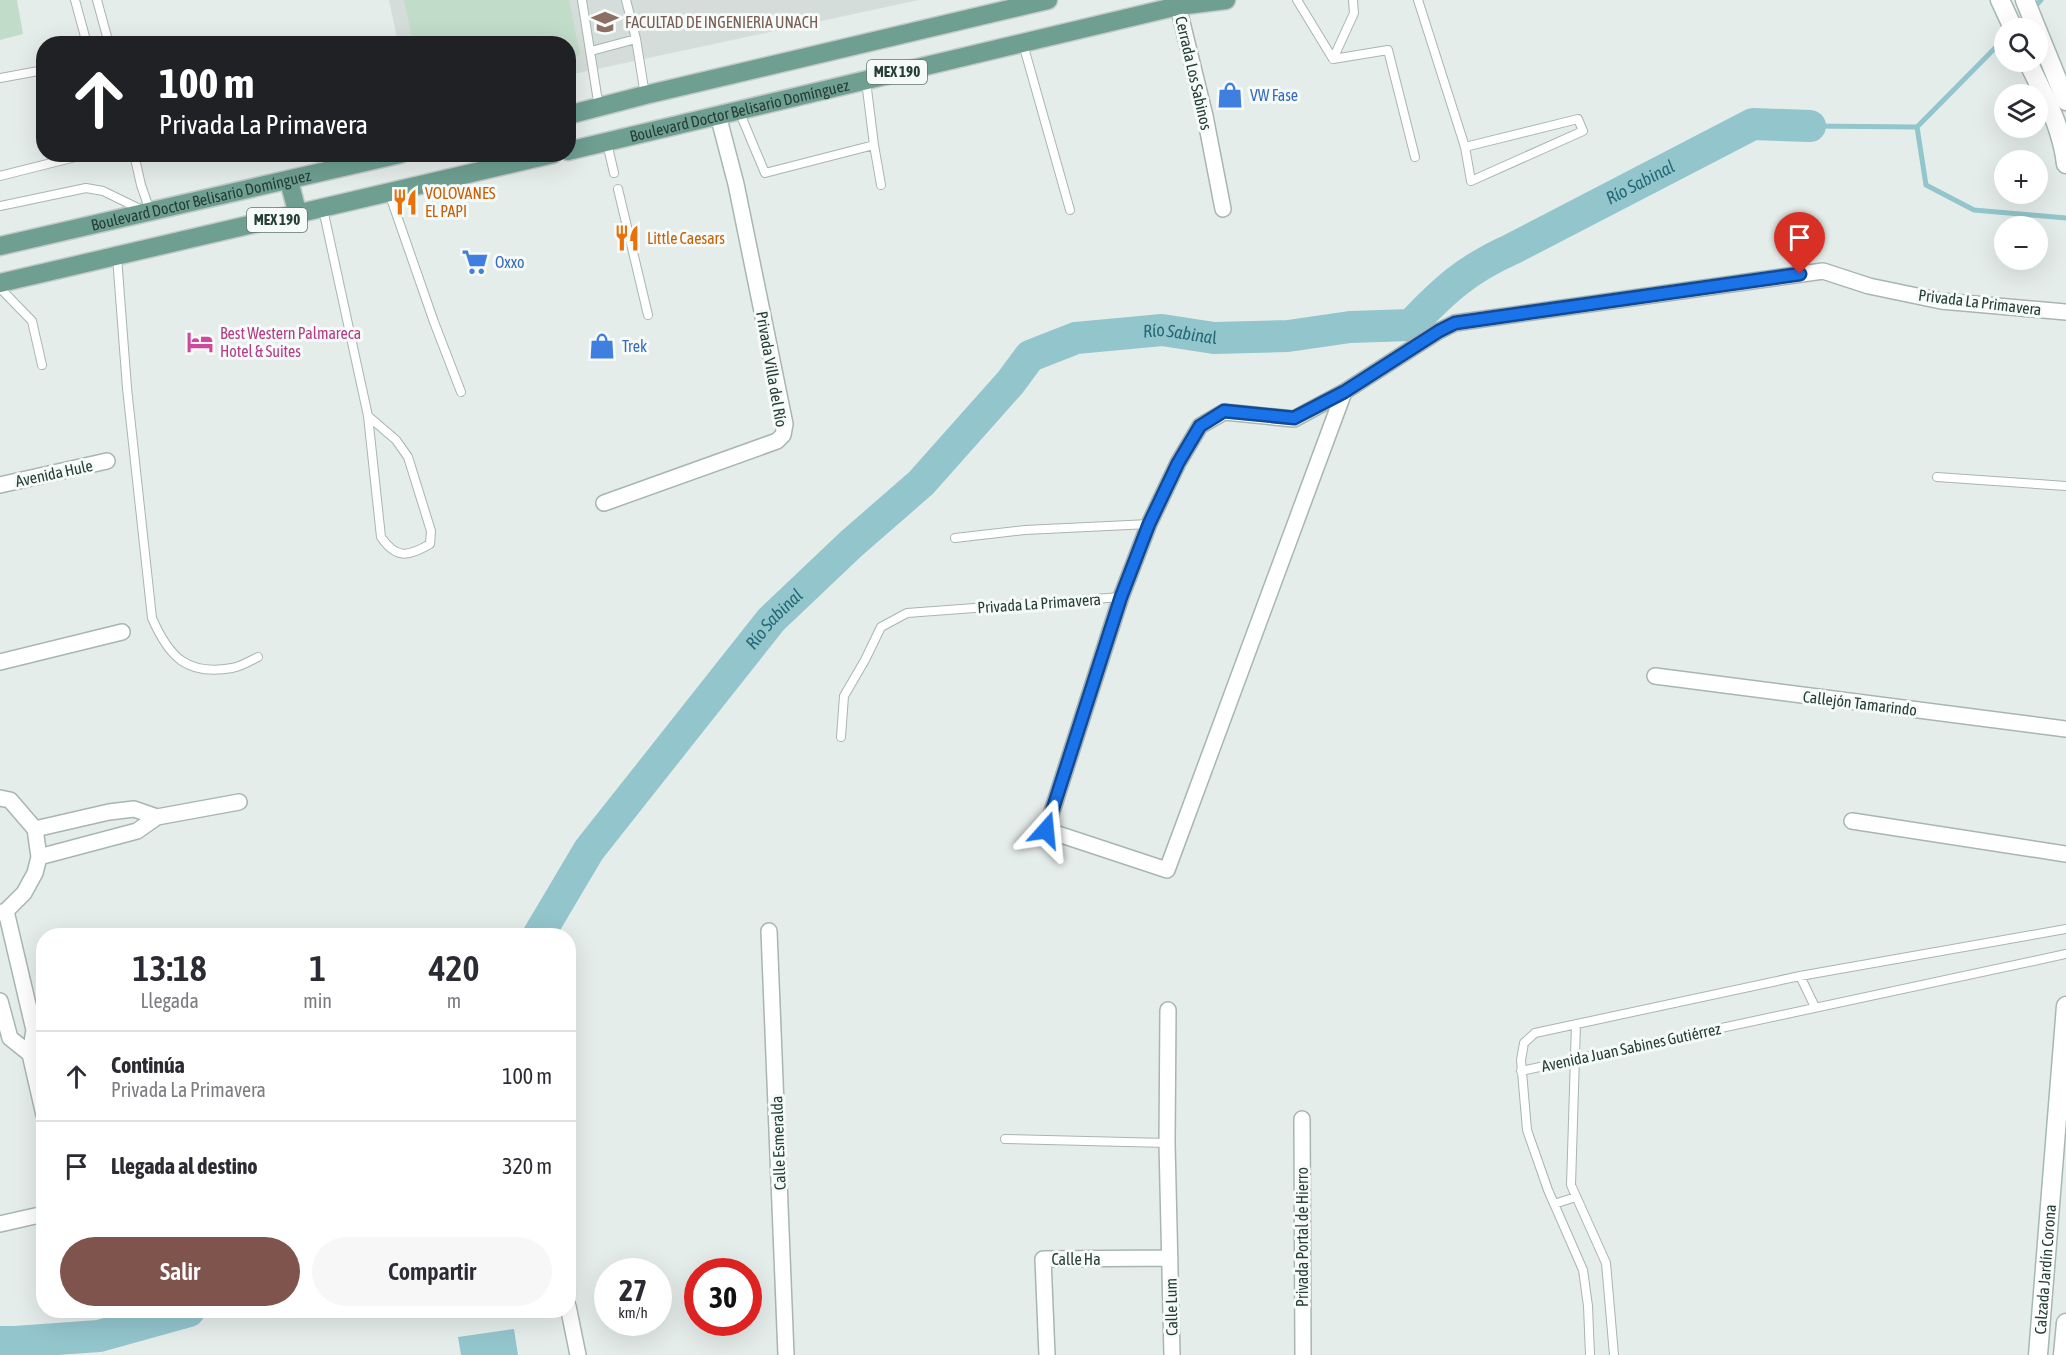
<!DOCTYPE html>
<html lang="es">
<meta charset="utf-8">
<style>
:root{--surface:#fff;--page:#f7f7f7;--text:#2b2b33;--muted:#7c7c81;--line:#e1e1e2;--accent:#7f544c}
body{margin:0;font-family:"Asap Condensed",sans-serif;background:var(--page);color:var(--text);height:100vh;display:flex;flex-direction:column;font-size:22px;white-space:nowrap}
*{box-sizing:border-box;margin:0}
p{font-size:20px;color:var(--muted)}
.icon{flex:none;width:33px;height:33px;fill:none;stroke:currentColor;stroke-width:2;stroke-linecap:round;stroke-linejoin:round}
.map{position:relative;flex:1;overflow:hidden}
.sheet{position:absolute;left:36px;top:928px;width:540px;height:390px;display:flex;flex-direction:column;background:var(--surface);border-radius:24px;box-shadow:0 6px 24px #0002}
.sheet>*{flex:none}
.guide{position:absolute;left:36px;top:36px;width:540px;height:126px;border-radius:24px;box-shadow:0 6px 24px #0002;background:#202124;color:#fff;overflow:hidden}
.buttons{position:absolute;left:1994px;top:18px;display:grid;gap:12px}
.buttons a{display:grid;place-items:center;width:54px;height:54px;border-radius:50%;background:var(--surface);box-shadow:0 6px 24px #0002;font-size:30px}
.speed{position:absolute;left:594px;top:1258px;display:flex;gap:12px;font-size:30px;font-weight:700;text-align:center}
.speed>*{display:grid;place-content:center;width:78px;height:78px;border-radius:50%;background:var(--surface);box-shadow:0 6px 24px #0002;line-height:1}
.speed small{font-size:15px;font-weight:400}
.speed .limit{border:9px solid #d22;background:#fff;color:#111}
.pin{position:absolute;display:grid;place-items:center;width:51px;height:51px;color:#fff;margin:-62px -26px;border-radius:50% 50% 50% 0;rotate:-45deg;box-shadow:0 0 6px #0007}
.pin .icon{rotate:45deg}
.me{position:absolute;width:66px;margin:-33px;rotate:18deg;stroke-linejoin:round;filter:drop-shadow(0 0 4px #0008)}
.turn{display:flex;align-items:center;gap:21px;height:126px;padding:0 24px;font-size:27px}
.turn .icon{width:78px;height:78px;stroke-width:2.5}
.turn b{display:block;font-size:42px;line-height:51px}
.eta{display:flex;justify-content:space-evenly;align-items:center;height:102px;text-align:center}
.eta b{font-size:36px;font-weight:600;line-height:42px}
.primary-button{display:flex;gap:12px;margin-top:auto;padding:12px 24px}
.primary-button a{flex:1;height:69px;border-radius:36px;background:var(--accent);color:#fff;font-size:24px;font-weight:600;line-height:69px;text-align:center}
.primary-button a+a{background:var(--page);color:var(--text)}
ul{padding:0;list-style:none}
li{display:flex;align-items:center;gap:18px;height:90px;padding:0 24px;border-top:2px solid var(--line)}
li div{flex:1}
li b{display:block;font-size:22px}
li em{font-style:normal}
.map>svg:first-child{display:block}
.built{fill:#d4ddd9}
.green{fill:#c1dcc8}
.water{fill:#93c5cd}
.lines{fill:none;stroke-linecap:round;stroke-linejoin:round}
.stream{stroke:#93c5cd;stroke-width:5}
.river{stroke:#93c5cd;stroke-width:32}
.service-casing{stroke:#a8b5b1;stroke-width:10}
.minor-casing{stroke:#a8b5b1;stroke-width:18}
.secondary-casing{stroke:#a5b8b1;stroke-width:21}
.primary-casing{stroke:#c2c9c7;stroke-width:21}
.service{stroke:#fff;stroke-width:8}
.minor{stroke:#fff;stroke-width:15}
.secondary{stroke:#fff;stroke-width:18}
.primary{stroke:#6e9f91;stroke-width:18}
.route-casing{stroke:#114b97;stroke-width:15}
.route{stroke:#1a73e8;stroke-width:10}
.labels{text-anchor:middle;stroke-width:6;stroke-linejoin:round;paint-order:stroke}
.shield{fill:#f6faf8;stroke:#647671;stroke-width:1.5}
.shield-label{font-size:15px;font-weight:bold;fill:#263e37}
.education-label{font-size:16px;fill:#785e54;stroke:#f6faf8;text-anchor:start}
.street-label{font-size:16px;fill:#263e37;stroke:#f6faf8}
.shop-label{font-size:16px;fill:#366cbe;stroke:#f6faf8;text-anchor:start}
.food-label{font-size:16px;fill:#c56008;stroke:#f6faf8;text-anchor:start}
.hotel-label{font-size:16px;fill:#b23c85;stroke:#f6faf8;text-anchor:start}
.water-label{font-size:18px;font-style:italic;fill:#256975;stroke:#f6faf8}
</style>
<div class="map">
<svg width="2066" height="1355" viewBox="0 0 2066 1355">
<rect width="100%" height="100%" fill="#e5edea"/>
<path class="built" d="M389,0H919L569,75L568,44L398,43Z"/>
<path class="green" d="M0,0H17L23,34L0,40Z
M404,0H569L580,55L569,57L568,44L413,43Z"/>
<path class="water" d="M514,1329L518,1355H461L458,1337Z"/>
<g class="lines">
<path class="stream" d="M2016,27L2041,0
M1810,126L1917,127L2004,39
M1917,127L1926,185L1974,210L2066,218"/>
<g class="river">
<path id="s1" d="M538,936L589,850L771,620L851,544L921,483L1010,383L1030,356L1076,338L1162,330L1214,338L1288,336L1350,327L1411,325C1444,290 1467,269 1512,249L1753,124L1810,126"/>
<path d="M0,1342H15L99,1336L189,1311"/>
</g>
<g class="service-casing">
<path id="service" d="M75,0L87,44
M97,0L109,44
M582,0L599,108
M626,0L636,39L645,95
M1297,0L1333,59L1354,13L1353,0
M1418,0L1465,147L1471,181L1583,131L1578,119L1465,147
M1023,44L1070,210
M591,51L636,39
M1333,59L1388,50L1415,157
M0,78L44,70
M866,81L874,145L881,185
M739,111L765,173L874,145
M607,143L614,173
M134,154L141,185L150,211
M0,176L87,154
M618,189L648,315
M389,193L434,322L461,392
M0,206L86,188L103,191L142,210
M323,209L368,416L381,537C396,559 408,557 430,544L431,531L408,457L396,440L368,416
M117,257L127,388L152,618C169,657 187,676 232,668C240,667 250,661 258,657
M0,288L32,321L42,365
M1937,477L2066,486
M955,538L1025,530L1149,524
M841,737L844,696L865,660L881,627L907,613L1121,597
M1800,976L1815,1007
M1576,1024L1571,1185L1606,1263L1614,1355
M1521,1071L2066,954
M1005,1139L1167,1143
M1554,1204L1576,1197
M1590,1355L1588,1306L1583,1270L1548,1190L1527,1130L1521,1060L1524,1043L1535,1033L1800,976L2066,929"/>
</g>
<g class="minor-casing">
<path id="minor" d="M1178,6L1205,116L1223,209
M1344,392L1167,870L1046,830L1121,597L1149,524L1178,463L1200,426L1224,412L1294,419L1344,392L1439,331L1455,323L1823,271L1869,286L1941,301L2066,312
M0,485L107,461
M604,503L777,441L783,435L785,424L736,184L718,115
M0,662L122,632
M1655,676L2066,729
M0,798L10,800L35,829L39,857L35,873L24,893L6,911L0,913
M1852,821L2066,854
M35,829L109,812L134,809L157,817
M39,857L137,831L157,817L239,802
M6,911L34,1030L30,1054L44,1115
M769,931L786,1355
M0,1001L10,1038L30,1054
M1168,1010L1167,1143L1172,1355
M1302,1119L1303,1355
M0,1224L44,1214
M568,1306L578,1355
M1047,1355L1043,1259L1170,1258"/>
</g>
<g class="secondary-casing">
<g id="secondary">
<path d="M2000,0L2013,28"/>
<path d="M2025,0L2066,101"/>
<path d="M2028,62C2044,95 2062,127 2066,164"/>
<path id="s2" d="M2038,1355L2066,1006"/>
<path d="M2063,1355L2066,1323"/>
</g>
</g>
<g class="primary-casing">
<g id="primary">
<path d="M568,115L645,95L1048,0"/>
<path id="s3" d="M568,151L1178,6L1226,0"/>
<path d="M289,181L298,215"/>
<path id="s4" d="M0,246L400,154"/>
<path d="M0,283L553,154"/>
</g>
</g>
<use href="#service" class="service"/>
<use href="#minor" class="minor"/>
<use href="#secondary" class="secondary"/>
<use href="#primary" class="primary"/>
</g>
<g class="lines">
<g class="route-casing">
<path id="route" d="M1046,830L1121,597L1149,524L1178,463L1200,426L1224,411L1294,418L1344,392L1439,331L1455,323L1800,274"/>
</g>
<use href="#route" class="route"/>
</g>
<defs>
<g id="university-bare" transform="scale(2.07)"><path d="M0-5L7-2L0 1L-7-2ZM-4 1L0 2.5L4 1V4Q0 6-4 4Z" fill="#8d6e63" stroke="#f6faf8" stroke-width="2.5" paint-order="stroke"/></g>
<g id="shop-bare" transform="scale(2.07)"><path d="M-5-2.5h2.3a2.7 3.5 0 0 1 5.4 0H5L5.5 6h-11ZM-1.5-2.5h3a1.5 2.3 0 0 0-3 0Z" fill="#3f7fe0" stroke="#f6faf8" stroke-width="2.5" paint-order="stroke"/></g>
<g id="restaurant-bare" transform="scale(2.07)"><path d="M-5-6h1v4h1v-4h1v4h1v-4h1v5L-1.5 .5V6h-2V.5L-5-1ZM5-6V6H3V1.5H1.5Q1.5-4 5-6Z" fill="#e8710a" stroke="#f6faf8" stroke-width="2.5" paint-order="stroke"/></g>
<g id="supermarket-bare" transform="scale(2.07)"><path d="M-6-5.5h2.5l.6 2H6L4.5 2H-2.5L-4.4-4H-6ZM-1.5 3.2a1.3 1.3 0 1 0 .1 0ZM3 3.2a1.3 1.3 0 1 0 .1 0Z" fill="#3f7fe0" stroke="#f6faf8" stroke-width="2.5" paint-order="stroke"/></g>
<g id="hotel-bare" transform="scale(2.07)"><path d="M-6-4.5h1.5V1H6V5H4.5V3h-9V5H-6ZM-4 0a1.8 1.8 0 1 1 3.6 0ZM.5 0V-2.5h3Q6-2.5 6 0Z" fill="#d1479c" stroke="#f6faf8" stroke-width="2.5" paint-order="stroke"/></g>
</defs>
<g fill-rule="evenodd">
<use href="#university-bare" x="605" y="22"/>
<use href="#shop-bare" x="1230" y="95"/>
<use href="#restaurant-bare" x="405" y="202"/>
<use href="#restaurant-bare" x="627" y="238"/>
<use href="#supermarket-bare" x="475" y="262"/>
<use href="#hotel-bare" x="200" y="342"/>
<use href="#shop-bare" x="602" y="346"/>
</g>
<g class="labels">
<g class="shield">
<rect x="867" y="60" width="60" height="24" rx="4.5"/>
<rect x="247" y="208" width="60" height="24" rx="4.5"/>
</g>
<g class="shield-label">
<text x="897" y="77">MEX 190</text>
<text x="277" y="225">MEX 190</text>
</g>
<g class="education-label">
<text x="625" y="28">FACULTAD DE INGENIERIA UNACH</text>
</g>
<g class="street-label">
<text transform="translate(1194 73) rotate(77)" y="6">Cerrada Los Sabinos</text>
<text dy="6" stroke="none"><textPath href="#s3" startOffset="176">Boulevard Doctor Belisario Domínguez</textPath></text>
<text dy="6" stroke="none"><textPath href="#s4" startOffset="206">Boulevard Doctor Belisario Domínguez</textPath></text>
<text transform="translate(1980 302) rotate(7)" y="6">Privada La Primavera</text>
<text transform="translate(772 369) rotate(80)" y="6">Privada Villa del Río</text>
<text transform="translate(54 473) rotate(-12)" y="6">Avenida Hule</text>
<text transform="translate(1039 603) rotate(-4)" y="6">Privada La Primavera</text>
<text transform="translate(1860 703) rotate(7)" y="6">Callejón Tamarindo</text>
<text transform="translate(1631 1047) rotate(-12)" y="6">Avenida Juan Sabines Gutiérrez</text>
<text transform="translate(778 1143) rotate(-92)" y="6">Calle Esmeralda</text>
<text transform="translate(1302 1237) rotate(-90)" y="6">Privada Portal de Hierro</text>
<text x="1076" y="1265">Calle Ha</text>
<text dy="6" stroke="none"><textPath href="#s2" startOffset="86">Calzada Jardín Corona</textPath></text>
<text transform="translate(1171 1307) rotate(-91)" y="6">Calle Lum</text>
</g>
<g class="shop-label">
<text x="1250" y="101">VW Fase</text>
<text x="495" y="268">Oxxo</text>
<text x="622" y="352">Trek</text>
</g>
<g class="food-label">
<text x="425" y="199">VOLOVANES<tspan x="425" dy="18">EL PAPI</tspan></text>
<text x="647" y="244">Little Caesars</text>
</g>
<g class="hotel-label">
<text x="220" y="339">Best Western Palmareca<tspan x="220" dy="18">Hotel &amp; Suites</tspan></text>
</g>
<g class="water-label">
<text dy="6" stroke="none"><textPath href="#s1" startOffset="1422">Río Sabinal</textPath></text>
<text dy="6" stroke="none"><textPath href="#s1" startOffset="918">Río Sabinal</textPath></text>
<text dy="6" stroke="none"><textPath href="#s1" startOffset="396">Río Sabinal</textPath></text>
</g>
</g>
</svg>
<div class="buttons">
<a><svg class="icon" aria-label="search" viewBox="0 0 24 24"><circle cx="10" cy="10" r="6"/><path d="M15 15l6 6"/></svg></a>
<a><svg class="icon" aria-label="layers" viewBox="0 0 24 24"><path d="M12 4l9 5-9 5-9-5zM3 14l9 5 9-5"/></svg></a>
<a>+</a>
<a>−</a>
</div>
<div class="speed"><div>27<small>km/h</small></div><div class="limit">30</div></div>
<div class="pin" style="left:1800px;top:274px;background:#d93025"><svg class="icon" aria-label="arrive" viewBox="0 0 24 24"><path d="M6 21V4h12l-3 4 3 4H6"/></svg></div>
<svg class="me" style="left:1046px;top:830px" viewBox="-20 -20 40 40"><path d="M0-17L14 15 0 8-14 15z" fill="#1a73e8" stroke="#fff" stroke-width="4"/></svg>
<div class="guide">
<div class="turn"><svg class="icon" aria-label="ahead" viewBox="0 0 24 24"><path d="M12 20V5M6 11l6-6 6 6"/></svg><div><b>100 m</b>Privada La Primavera</div></div>
</div>
<section class="sheet">
<div class="eta">
<div><b>13:18</b><p>Llegada</p></div>
<div><b>1</b><p>min</p></div>
<div><b>420</b><p>m</p></div>
</div>
<ul>
<li><svg class="icon" aria-label="ahead" viewBox="0 0 24 24"><path d="M12 20V5M6 11l6-6 6 6"/></svg><div><b>Continúa</b><p>Privada La Primavera</p></div><em>100 m</em></li>
<li><svg class="icon" aria-label="arrive" viewBox="0 0 24 24"><path d="M6 21V4h12l-3 4 3 4H6"/></svg><div><b>Llegada al destino</b></div><em>320 m</em></li>
</ul>
<div class="primary-button"><a>Salir</a><a>Compartir</a></div>
</section>
</div>
